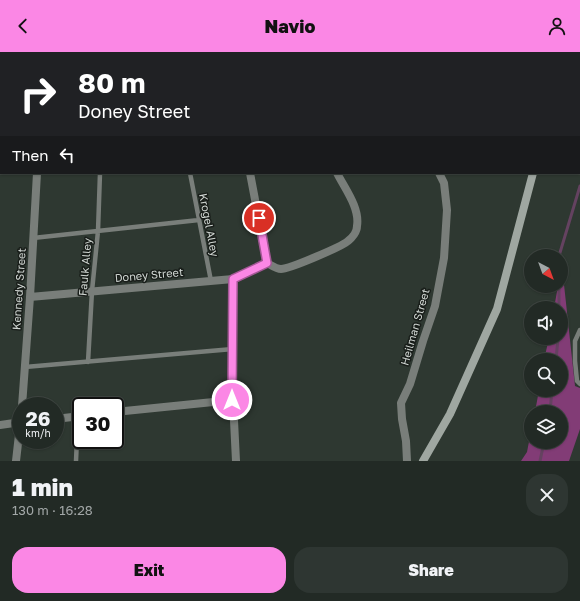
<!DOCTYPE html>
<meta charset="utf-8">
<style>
:root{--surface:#222a25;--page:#2e3632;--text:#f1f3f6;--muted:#a2a7a7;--line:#3f4642;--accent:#fb87e5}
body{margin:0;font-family:"Golos Text",sans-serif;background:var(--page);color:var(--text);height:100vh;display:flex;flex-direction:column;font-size:15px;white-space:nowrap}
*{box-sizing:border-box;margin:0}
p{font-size:13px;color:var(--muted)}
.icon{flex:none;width:22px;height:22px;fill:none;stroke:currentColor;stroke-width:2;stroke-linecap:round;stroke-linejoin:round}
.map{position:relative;height:409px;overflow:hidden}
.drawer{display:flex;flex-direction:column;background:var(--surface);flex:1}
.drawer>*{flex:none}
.guide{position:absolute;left:0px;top:0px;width:580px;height:122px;box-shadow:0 1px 3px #0004,0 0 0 1px var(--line);background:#202124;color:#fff;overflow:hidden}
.needle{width:26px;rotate:139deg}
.buttons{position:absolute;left:524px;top:197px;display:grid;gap:8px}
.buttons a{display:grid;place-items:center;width:44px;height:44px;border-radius:50%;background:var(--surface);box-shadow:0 1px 3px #0004,0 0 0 1px var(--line);font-size:20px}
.speed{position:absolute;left:12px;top:345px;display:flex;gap:8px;font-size:20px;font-weight:700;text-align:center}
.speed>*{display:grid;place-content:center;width:52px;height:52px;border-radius:50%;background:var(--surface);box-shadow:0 1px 3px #0004,0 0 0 1px var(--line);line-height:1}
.speed small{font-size:10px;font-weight:400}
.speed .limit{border:2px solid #111;border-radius:6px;background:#fff;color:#111}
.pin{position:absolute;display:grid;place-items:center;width:34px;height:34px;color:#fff;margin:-17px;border:2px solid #fff;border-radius:50%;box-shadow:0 1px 4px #0007}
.me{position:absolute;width:44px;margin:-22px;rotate:0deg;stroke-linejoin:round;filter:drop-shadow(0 0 3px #0008)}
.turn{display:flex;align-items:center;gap:14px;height:84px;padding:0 12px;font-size:18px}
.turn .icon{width:52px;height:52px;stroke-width:2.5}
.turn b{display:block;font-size:28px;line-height:34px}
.then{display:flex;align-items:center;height:38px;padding:0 12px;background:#0003;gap:8px;font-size:15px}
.round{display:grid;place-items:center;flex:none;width:42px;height:42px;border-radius:16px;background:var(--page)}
.headline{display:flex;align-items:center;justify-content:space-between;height:68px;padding:0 12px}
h1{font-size:24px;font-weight:800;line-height:30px}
.primary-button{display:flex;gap:8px;margin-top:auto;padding:8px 12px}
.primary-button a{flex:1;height:46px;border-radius:16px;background:var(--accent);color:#111;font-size:16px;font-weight:800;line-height:46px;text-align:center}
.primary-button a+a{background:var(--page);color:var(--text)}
header{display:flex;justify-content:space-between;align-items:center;height:52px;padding:0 12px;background:var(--accent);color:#111;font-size:18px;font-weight:800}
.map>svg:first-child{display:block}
.built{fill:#324236}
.forest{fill:#823c76}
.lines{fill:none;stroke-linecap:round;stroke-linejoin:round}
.stream{stroke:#644260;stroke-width:3}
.lane{stroke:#797e7a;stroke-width:4.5}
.street{stroke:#797e7a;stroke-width:8}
.secondary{stroke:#9fa7a1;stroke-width:8}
.route-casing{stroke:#a35895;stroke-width:10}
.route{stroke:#fb87e5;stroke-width:7}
.labels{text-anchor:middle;stroke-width:3;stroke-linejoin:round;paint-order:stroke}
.street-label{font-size:11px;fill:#d0d6d2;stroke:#191e1a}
</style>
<header><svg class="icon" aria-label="back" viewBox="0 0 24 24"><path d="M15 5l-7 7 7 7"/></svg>Navio<svg class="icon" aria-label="person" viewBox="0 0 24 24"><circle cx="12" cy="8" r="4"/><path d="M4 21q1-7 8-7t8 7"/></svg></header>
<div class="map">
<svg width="580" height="409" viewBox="0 0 580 409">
<rect width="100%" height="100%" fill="#2e3831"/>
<path class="built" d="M54,0H219V1H54Z"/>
<path class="forest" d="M562,214L575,334L580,336V377L569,409H521L527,400L531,379V390H561V360H535L539,338H561V308H544L549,286H561V256H554L558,234H561V220Z"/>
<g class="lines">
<path class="stream" d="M559,204L580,134
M559,256V234
M556,308L558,286
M550,360L552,338
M540,409L544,390"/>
<path class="lane" d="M118,1V0
M190,121L211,229
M33,186L199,168
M580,278L575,289V309L577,329L580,332
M88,310L92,239L98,179L100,121
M25,315L233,297
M76,409L78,364"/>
<path class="street" d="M314,0L320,1
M297,1L303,0
M340,1L341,0
M0,12L1,13
M0,37H1
M250,121L267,211
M267,211C271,213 276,217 281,217C289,217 341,195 348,189C352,186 357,180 357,174C360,156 345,137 337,121
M233,227V348L236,409
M30,245L233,227L267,211
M22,354L30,245L37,121
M115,360L233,348
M55,367L81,364
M0,373L21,370
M16,409L21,365
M407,409L406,389L402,367L401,351L410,332L423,289L435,254L444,206L447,158L444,131L439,121"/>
<path class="secondary" d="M47,1V0
M570,1L571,0
M423,409L450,362L497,257L533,121"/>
</g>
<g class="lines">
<g class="route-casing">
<path id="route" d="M232,348L233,227L267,211L259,166"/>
</g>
<use href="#route" class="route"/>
</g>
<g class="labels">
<g class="street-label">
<text transform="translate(209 173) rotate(79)" y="4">Krogel Alley</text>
<text transform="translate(85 215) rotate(-85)" y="4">Faulk Alley</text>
<text transform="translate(149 223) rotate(-5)" y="4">Doney Street</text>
<text transform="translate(19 237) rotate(-86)" y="4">Kennedy Street</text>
<text transform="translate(415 275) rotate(-74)" y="4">Heilman Street</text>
</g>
</g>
</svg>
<div class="buttons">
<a><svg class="needle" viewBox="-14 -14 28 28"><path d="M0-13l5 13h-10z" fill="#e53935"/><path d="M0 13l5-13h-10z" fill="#a2a7a7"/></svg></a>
<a><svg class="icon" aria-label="sound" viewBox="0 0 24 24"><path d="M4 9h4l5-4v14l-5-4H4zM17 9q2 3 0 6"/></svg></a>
<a><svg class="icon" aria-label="search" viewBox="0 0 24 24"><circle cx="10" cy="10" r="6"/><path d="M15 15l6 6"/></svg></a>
<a><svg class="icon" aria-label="layers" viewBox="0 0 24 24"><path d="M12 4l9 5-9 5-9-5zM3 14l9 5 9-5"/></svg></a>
</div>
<div class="speed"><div>26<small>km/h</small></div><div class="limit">30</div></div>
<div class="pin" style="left:259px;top:166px;background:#d93025"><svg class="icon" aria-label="arrive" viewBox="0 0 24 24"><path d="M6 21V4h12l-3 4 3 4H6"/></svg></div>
<svg class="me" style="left:232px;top:348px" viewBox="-20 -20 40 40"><circle r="17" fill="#fb87e5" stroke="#fff" stroke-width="3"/><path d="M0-11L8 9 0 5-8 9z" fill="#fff"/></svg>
<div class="guide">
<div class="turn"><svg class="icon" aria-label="right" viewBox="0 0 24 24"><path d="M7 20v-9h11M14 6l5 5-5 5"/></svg><div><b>80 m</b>Doney Street</div></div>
<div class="then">Then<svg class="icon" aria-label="left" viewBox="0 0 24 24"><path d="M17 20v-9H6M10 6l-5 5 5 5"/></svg></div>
</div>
</div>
<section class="drawer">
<div class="headline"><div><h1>1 min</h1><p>130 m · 16:28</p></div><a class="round"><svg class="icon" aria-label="close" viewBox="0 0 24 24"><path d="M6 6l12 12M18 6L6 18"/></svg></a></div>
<div class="primary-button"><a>Exit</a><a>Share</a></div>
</section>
